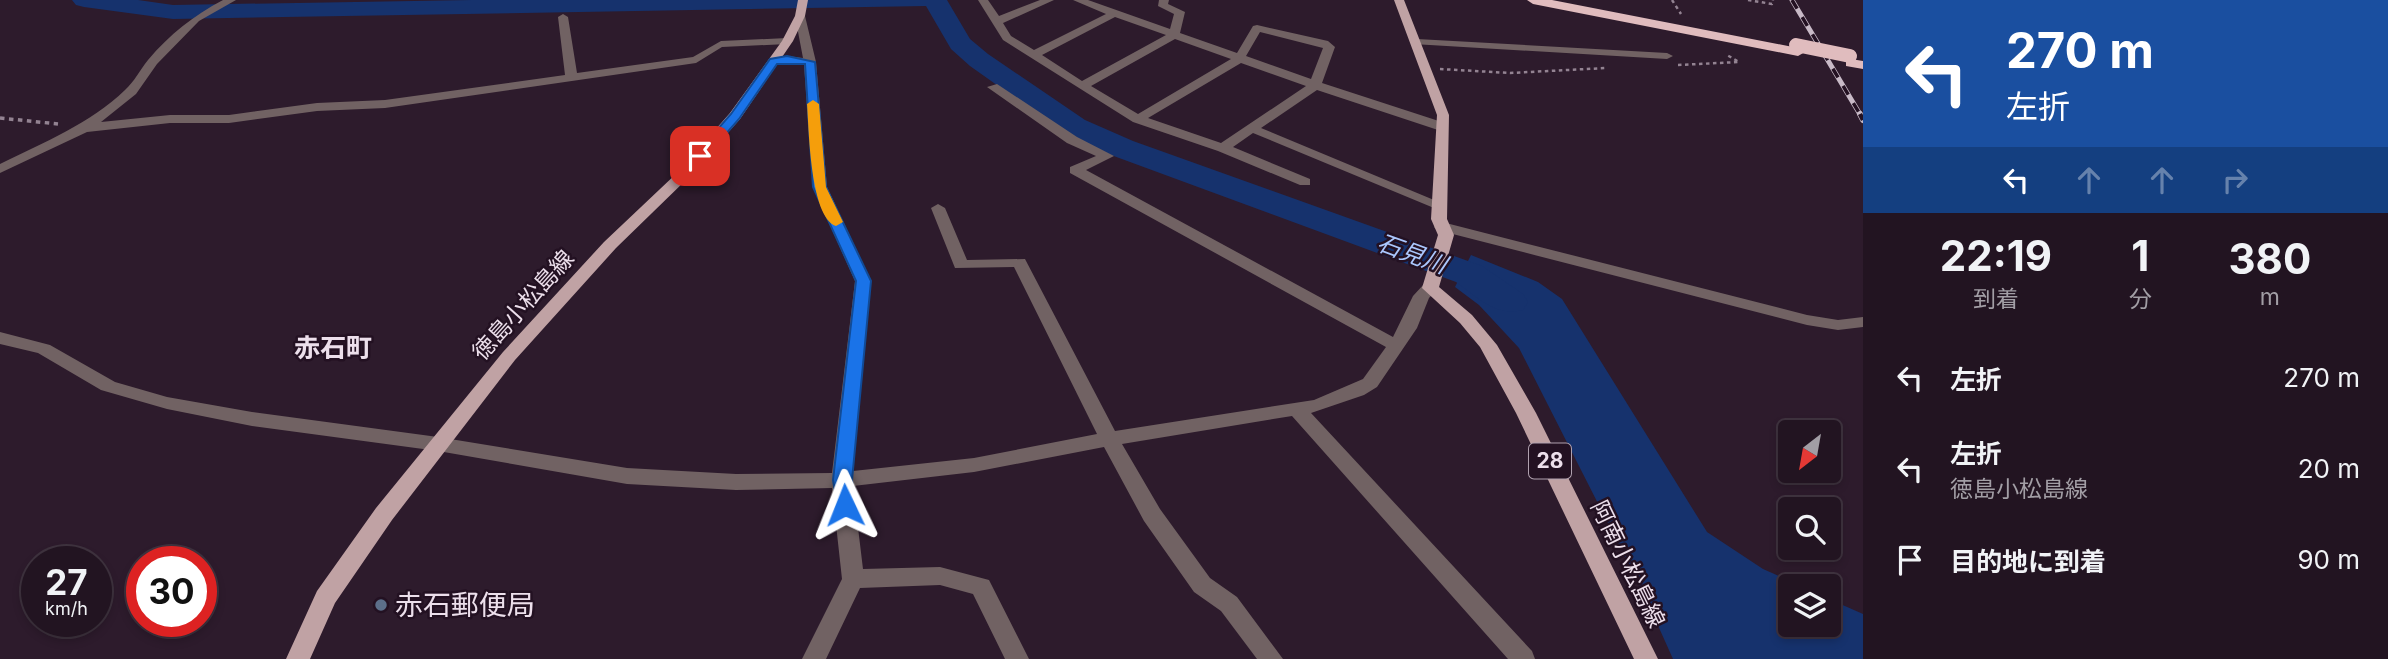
<!DOCTYPE html>
<html lang="ja">
<meta charset="utf-8">
<style>
:root{--surface:#221421;--page:#2e212e;--text:#f1f3f6;--muted:#a29ea5;--line:#3f333f}
body{margin:0;font-family:Inter,"Noto Sans JP",sans-serif;background:var(--page);color:var(--text);height:100vh;display:flex;flex-direction:column;font-size:26px;white-space:nowrap}
*{box-sizing:border-box;margin:0}
p{font-size:23px;color:var(--muted)}
.icon{flex:none;width:38px;height:38px;fill:none;stroke:currentColor;stroke-width:2;stroke-linecap:round;stroke-linejoin:round}
.map{position:relative;flex:1;overflow:hidden}
.side{display:flex;flex-direction:column;background:var(--surface);width:525px}
.side>*{flex:none}
.top-card{background:#1a4fa0;color:#fff;overflow:hidden}
.needle{width:46px;rotate:211deg}
.fabs{position:absolute;left:1778px;top:420px;display:grid;gap:14px}
.fabs a{display:grid;place-items:center;width:63px;height:63px;border-radius:7px;background:var(--surface);box-shadow:0 4px 10px #0003,0 0 0 2px var(--line);font-size:35px}
.speed{position:absolute;left:21px;top:546px;display:flex;gap:14px;font-size:35px;font-weight:700;text-align:center}
.speed>*{display:grid;place-content:center;width:91px;height:91px;border-radius:50%;background:var(--surface);box-shadow:0 4px 10px #0003,0 0 0 2px var(--line);line-height:1}
.speed small{font-size:18px;font-weight:400}
.speed .limit{border:10px solid #d22;background:#fff;color:#111}
.pin{position:absolute;display:grid;place-items:center;width:60px;height:60px;color:#fff;margin:-30px;border-radius:14px;box-shadow:0 4px 10px #0006}
.me{position:absolute;width:77px;margin:-38px;rotate:358deg;stroke-linejoin:round;filter:drop-shadow(0 0 5px #0008)}
.turn{display:flex;align-items:center;gap:24px;height:147px;padding:0 28px;font-size:32px}
.turn .icon{width:91px;height:91px;stroke-width:2.5}
.turn b{display:block;font-size:49px;line-height:60px}
.lanes{display:flex;align-items:center;height:66px;padding:0 28px;background:#0003;justify-content:center;gap:35px;direction:ltr}
.lanes .off{opacity:.35}
.eta{display:flex;justify-content:space-evenly;align-items:center;height:119px;text-align:center}
.eta b{font-size:42px;font-weight:700;line-height:49px}
ul{padding:0;list-style:none}
li{display:flex;align-items:center;gap:21px;height:91px;padding:0 28px}
li div{flex:1}
li b{display:block;font-size:26px}
li em{font-style:normal}
main{display:flex;flex:1;min-height:0}
.map>svg:first-child{display:block}
.water{fill:#16326d}
.lines{fill:none;stroke-linecap:round;stroke-linejoin:round}
.river{fill:#16326d;fill-rule:evenodd}
.path-far1{stroke:#938392;stroke-width:2.5;stroke-dasharray:3.5 3.5;stroke-linecap:butt}
.path{stroke:#938392;stroke-width:3.5;stroke-dasharray:4.5 4.5;stroke-linecap:butt}
.minor{fill:#716263;fill-rule:evenodd}
.major{fill:#c0a2a4;fill-rule:evenodd}
.highway{fill:#e0bcbe;fill-rule:evenodd}
.rail-far1-casing{stroke:#c8bac7;stroke-width:5}
.rail-casing{stroke:#c8bac7;stroke-width:6}
.rail-far1{stroke:#231122;stroke-width:3.5;stroke-dasharray:10;stroke-linecap:butt}
.rail{stroke:#231122;stroke-width:4.5;stroke-dasharray:13;stroke-linecap:butt}
.highway-bridge{stroke:#e0bcbe;stroke-width:14}
.route{fill:#1a73e8;stroke:#114b97;stroke-width:2}
.slow{fill:#f59e0b}
.service-dot{fill:#5c6f8a;stroke:#231122;stroke-width:2.5}
.labels{text-anchor:middle;stroke-width:5;stroke-linejoin:round;paint-order:stroke}
.shield{fill:#231122;stroke:#b0a1af;stroke-width:2}
.shield-label{font-size:21px;font-weight:bold;fill:#ecdfeb}
.street-label{font-size:23px;fill:#ecdfeb;stroke:#231122}
.water-label{font-size:24px;font-style:italic;fill:#aac7fd;stroke:#231122}
.quarter-label{font-size:26px;font-weight:bold;fill:#ecdfeb;stroke:#231122}
.near-poi-label{font-size:28px;fill:#ecdfeb;stroke:#231122;text-anchor:start}
</style>
<main>
<div class="map">
<svg width="1863" height="659" viewBox="0 0 1863 659">
<rect width="100%" height="100%" fill="#2d1b2c"/>
<path class="water" d="M1471,255L1538,282L1562,299L1707,532L1763,569L1801,586H1790V625H1829V599L1863,614V659H1673L1643,592L1519,348L1479,305L1455,287Z"/>
<g class="lines">
<path class="river" d="M72,0H138L173,5L471,0H947L970,39L988,54L1085,120L1133,141L1482,266L1523,294L1528,302L1523,310C1495,317 1477,297 1456,282L1111,155L1063,132L970,66L951,49L926,6L173,19L84,7L76,5Z"/>
<path class="path-far1" d="M1672,0L1681,14
M1748,0L1772,4L1773,0
M1678,65L1739,62L1727,55
M1440,69L1510,73L1606,68"/>
<path class="path" d="M0,118L58,124"/>
<path class="minor" d="M223,0H236L199,21L157,64L136,94L101,122L170,115H229L317,103L385,100L565,75L558,17L563,14L568,17L577,73L693,57L721,41L787,38L793,41L787,44L722,47L696,63L385,108L317,111L229,123H170L87,132L0,173V164C44,142 90,124 125,90C134,82 140,70 148,60C170,34 193,16 223,0Z
M978,0H988L999,16L1040,0H1054L1003,23L1011,36L1034,50L1106,14L1073,0H1088L1170,29L1174,14L1158,6L1159,0H1169L1168,4L1185,12L1180,33L1237,53L1253,26L1257,25L1328,41L1335,47L1322,83L1448,124V130H1438L1317,90L1261,128L1446,205L1444,208H1434L1253,133L1233,147L1310,179V185H1300L1218,151L1133,122L1003,40ZM1115,17L1166,35L1082,81L1042,55ZM1260,32L1323,48L1311,79L1246,56ZM1175,39L1231,59L1138,114L1091,86ZM1241,63L1306,86L1221,143L1148,118Z
M800,13L805,16L816,62L827,187L871,281L853,471L974,458L1097,434L1014,267L955,268L931,208L938,204L945,208L967,260L1025,259L1115,431L1314,400L1363,379L1386,347L1070,173V167L1096,156L1067,143L987,87L997,84L1077,137L1114,156L1086,170L1393,337L1413,296L1424,284H1436L1438,288L1429,298L1417,328L1377,387L1364,395L1311,413L1532,651L1535,659H1508L1292,416L1122,444L1160,509L1210,578L1237,597L1283,659H1257L1221,611L1194,592L1144,521L1104,447L974,472L853,486L863,569L940,567L989,580L1029,659H1005L973,594L940,585L860,588L826,659H802L842,579L832,488L736,490L627,484L438,451L252,426L167,409L101,390L38,353L0,344V332L50,345L115,382L167,397L252,412L438,437L627,468L736,474L832,473L855,281L813,187L804,65L787,62L774,65L768,62L787,56L803,58L795,16Z
M1417,39L1667,53L1673,56L1667,59L1413,44L1411,42Z
M1442,222L1807,315L1838,320L1863,317V327L1838,330L1807,325L1437,230L1434,227L1437,224Z"/>
<path class="major" d="M798,0H808L805,16L793,41L740,119L688,178L616,248L515,360L392,520L335,603L310,659H286L317,591L376,508L503,352L604,242L678,172L730,113L782,41L795,16Z
M1394,0H1404L1449,115L1447,219L1454,235L1439,287L1472,315L1497,345L1536,413L1658,659H1634L1516,413L1480,347L1460,323L1422,288L1438,235L1431,219L1437,115Z"/>
<path class="highway" d="M1527,0H1552L1798,48L1805,52L1798,56L1533,4Z
M1851,59L1863,61V69L1846,66V60Z"/>
<g class="rail-far1-casing">
<path id="rail-far1" d="M1792,0L1861,116"/>
</g>
<g class="rail-casing">
<path id="rail" d="M1860,114L1863,120"/>
</g>
<use href="#rail-far1" class="rail-far1"/>
<use href="#rail" class="rail"/>
<path class="highway-bridge" d="M1796,45L1850,56"/>
</g>
<path class="route" d="M787,56L815,62L826,187L871,281L852,480L855,505L852,510L845,512L838,510L833,480L856,281L813,187L805,64H777L739,119L705,158H696L694,156L731,114L770,59Z"/>
<path class="slow" d="M813,100L819,104L826,187L843,222L836,226C810,217 809,129 807,104Z"/>
<circle class="service-dot" cx="381" cy="605" r="7"/>
<g class="labels">
<rect class="shield" x="1529" y="443.5" width="42" height="35" rx="5"/>
<g class="shield-label">
<text x="1550" y="468">28</text>
</g>
<g class="street-label">
<text transform="translate(523 305) rotate(-48)" y="8">徳島小松島線</text>
<text transform="translate(1628 564) rotate(64)" y="8">阿南小松島線</text>
</g>
<g class="water-label">
<text transform="translate(1412 254) rotate(20)" y="8">石見川</text>
</g>
<g class="quarter-label">
<text x="333" y="357">赤石町</text>
</g>
<g class="near-poi-label">
<text x="395" y="615">赤石郵便局</text>
</g>
</g>
</svg>
<div class="fabs">
<a><svg class="needle" viewBox="-14 -14 28 28"><path d="M0-13l5 13h-10z" fill="#e53935"/><path d="M0 13l5-13h-10z" fill="#a29ea5"/></svg></a>
<a><svg class="icon" aria-label="search" viewBox="0 0 24 24"><circle cx="10" cy="10" r="6"/><path d="M15 15l6 6"/></svg></a>
<a><svg class="icon" aria-label="layers" viewBox="0 0 24 24"><path d="M12 4l9 5-9 5-9-5zM3 14l9 5 9-5"/></svg></a>
</div>
<div class="speed"><div>27<small>km/h</small></div><div class="limit">30</div></div>
<div class="pin" style="left:700px;top:156px;background:#d93025"><svg class="icon" aria-label="arrive" viewBox="0 0 24 24"><path d="M6 21V4h12l-3 4 3 4H6"/></svg></div>
<svg class="me" style="left:845px;top:505px" viewBox="-20 -20 40 40"><path d="M0-17L14 15 0 8-14 15z" fill="#1a73e8" stroke="#fff" stroke-width="4"/></svg>
</div>
<section class="side">
<div class="top-card">
<div class="turn"><svg class="icon" aria-label="left" viewBox="0 0 24 24"><path d="M17 20v-9H6M10 6l-5 5 5 5"/></svg><div><b>270 m</b>左折</div></div>
<div class="lanes"><svg class="icon" aria-label="left" viewBox="0 0 24 24"><path d="M17 20v-9H6M10 6l-5 5 5 5"/></svg><svg class="icon off" aria-label="ahead" viewBox="0 0 24 24"><path d="M12 20V5M6 11l6-6 6 6"/></svg><svg class="icon off" aria-label="ahead" viewBox="0 0 24 24"><path d="M12 20V5M6 11l6-6 6 6"/></svg><svg class="icon off" aria-label="right" viewBox="0 0 24 24"><path d="M7 20v-9h11M14 6l5 5-5 5"/></svg></div>
</div>
<div class="eta">
<div><b>22:19</b><p>到着</p></div>
<div><b>1</b><p>分</p></div>
<div><b>380</b><p>m</p></div>
</div>
<ul>
<li><svg class="icon" aria-label="left" viewBox="0 0 24 24"><path d="M17 20v-9H6M10 6l-5 5 5 5"/></svg><div><b>左折</b></div><em>270 m</em></li>
<li><svg class="icon" aria-label="left" viewBox="0 0 24 24"><path d="M17 20v-9H6M10 6l-5 5 5 5"/></svg><div><b>左折</b><p>徳島小松島線</p></div><em>20 m</em></li>
<li><svg class="icon" aria-label="arrive" viewBox="0 0 24 24"><path d="M6 21V4h12l-3 4 3 4H6"/></svg><div><b>目的地に到着</b></div><em>90 m</em></li>
</ul>
</section>
</main>
